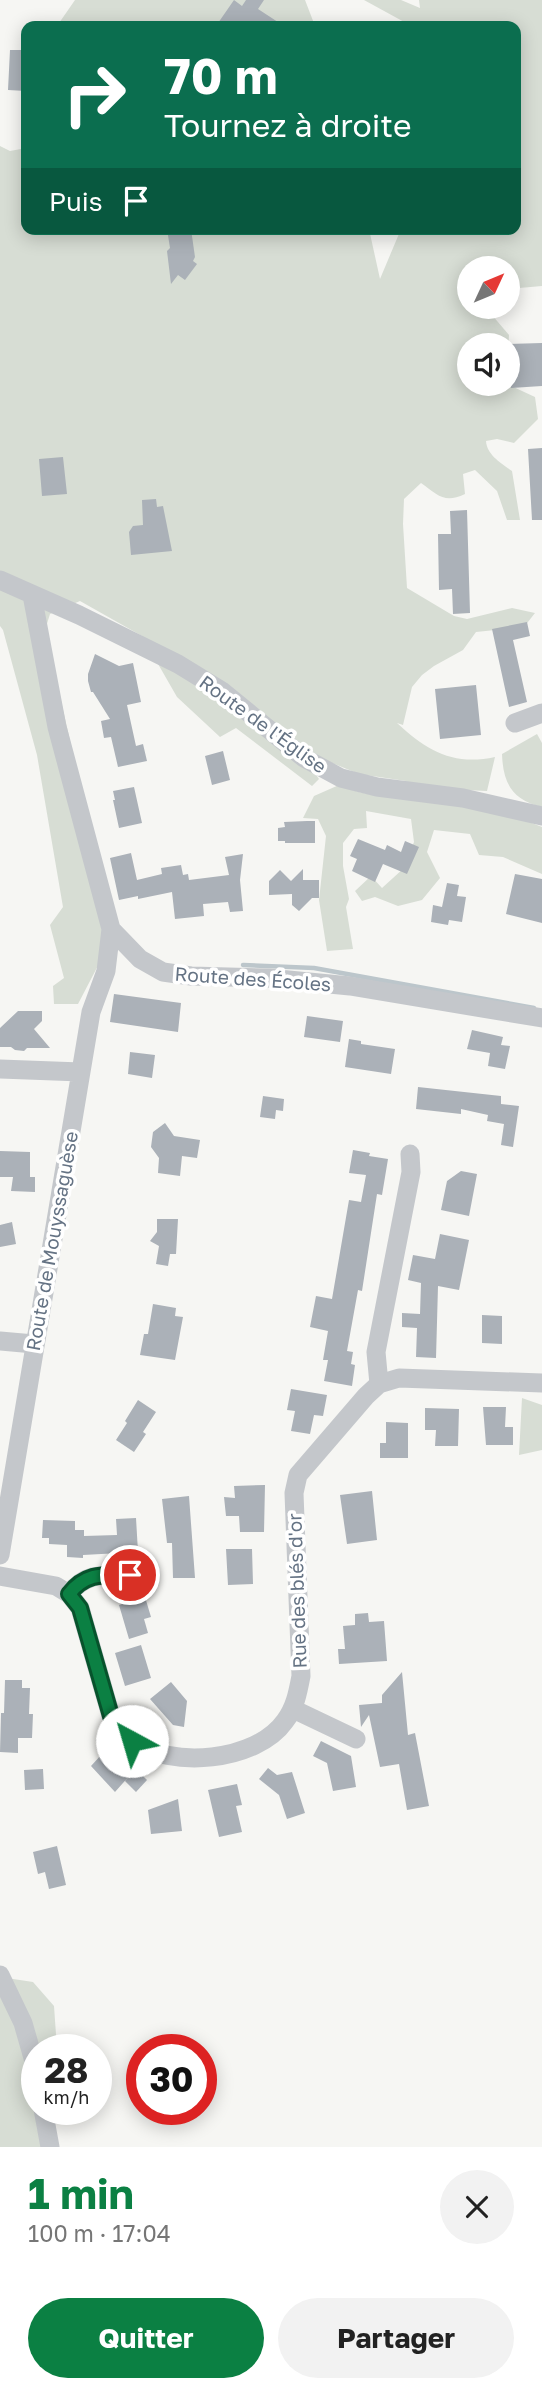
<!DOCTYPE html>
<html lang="fr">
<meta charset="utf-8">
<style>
:root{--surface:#fff;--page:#f2f2f2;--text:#222;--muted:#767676;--accent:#0b8043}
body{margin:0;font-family:"Golos Text",sans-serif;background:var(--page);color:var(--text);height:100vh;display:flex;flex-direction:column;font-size:26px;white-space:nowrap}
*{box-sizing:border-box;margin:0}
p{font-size:23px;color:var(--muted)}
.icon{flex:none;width:38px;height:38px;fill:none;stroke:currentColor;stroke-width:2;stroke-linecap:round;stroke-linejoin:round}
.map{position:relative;height:2147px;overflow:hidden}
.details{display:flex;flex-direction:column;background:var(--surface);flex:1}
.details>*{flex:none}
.banner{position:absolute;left:21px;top:21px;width:500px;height:214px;border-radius:14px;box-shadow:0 4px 18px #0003;background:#0b6e4f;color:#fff;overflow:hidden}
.needle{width:46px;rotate:46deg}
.fabs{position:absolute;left:457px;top:256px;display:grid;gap:14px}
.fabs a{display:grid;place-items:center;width:63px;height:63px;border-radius:50%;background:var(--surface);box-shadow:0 4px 18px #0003;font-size:35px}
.speed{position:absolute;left:21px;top:2034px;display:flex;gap:14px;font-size:35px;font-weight:700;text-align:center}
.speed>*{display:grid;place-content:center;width:91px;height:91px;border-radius:50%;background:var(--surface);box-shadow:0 4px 18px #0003;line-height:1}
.speed small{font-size:18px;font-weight:400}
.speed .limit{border:10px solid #d22;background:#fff;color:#111}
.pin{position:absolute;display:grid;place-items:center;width:60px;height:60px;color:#fff;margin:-30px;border:4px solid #fff;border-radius:50%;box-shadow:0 2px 7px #0007}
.me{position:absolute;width:77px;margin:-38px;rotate:321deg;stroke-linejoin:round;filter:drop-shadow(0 0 5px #0008)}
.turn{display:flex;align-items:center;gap:24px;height:147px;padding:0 28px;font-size:32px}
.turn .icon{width:91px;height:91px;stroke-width:2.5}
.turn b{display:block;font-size:49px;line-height:60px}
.then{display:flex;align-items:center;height:66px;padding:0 28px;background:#0003;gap:14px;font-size:26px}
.round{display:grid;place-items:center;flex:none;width:74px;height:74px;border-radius:37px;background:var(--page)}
.overview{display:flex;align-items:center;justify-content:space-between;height:119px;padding:0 28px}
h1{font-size:42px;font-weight:700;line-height:52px;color:var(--accent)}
.action{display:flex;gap:14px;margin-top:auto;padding:14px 28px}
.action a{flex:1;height:80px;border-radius:42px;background:var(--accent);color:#fff;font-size:28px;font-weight:700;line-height:80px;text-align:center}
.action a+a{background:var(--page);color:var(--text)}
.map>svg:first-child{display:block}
.green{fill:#d7ddd4}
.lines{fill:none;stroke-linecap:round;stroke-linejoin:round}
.stream{stroke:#bcc6cb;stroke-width:4.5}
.building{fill:#abb1b8}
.street{stroke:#c4c7cb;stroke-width:19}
.route-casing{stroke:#07532c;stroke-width:18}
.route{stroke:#0b8043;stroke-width:12}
.labels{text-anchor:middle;stroke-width:7;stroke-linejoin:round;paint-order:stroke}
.street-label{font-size:19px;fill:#657384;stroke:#fff}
</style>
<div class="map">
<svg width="542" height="2147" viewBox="0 0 542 2147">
<rect width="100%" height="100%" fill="#f6f6f3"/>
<path class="green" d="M75,0H305L315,26H57Z
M364,0H401L420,8L419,0H542V286L508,289V268H469V306H495L492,315L509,335L508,352V345H469V383H505L535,397L538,419L514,443L497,439L486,441C487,455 501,463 512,471L520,520H507L497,491L475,470L463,474L465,494C444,504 438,495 421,483L404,499L403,524L407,588L454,616L467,619L512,608L535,613L524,627L476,632L463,650L434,666L422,675L412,687L403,725L397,723C427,751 454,766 495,757L487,791L465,790L509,814L542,827V874L503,857L479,855L470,834L434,830L427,852L440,878L422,900L398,906L375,897L362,901L355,891L371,876L382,888L404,868L414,842L411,819L366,811L367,828L354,829L343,843V866L349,899L346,907L353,949L327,951L319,900L326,836L318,819L303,818L314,796L339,785C363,795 383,798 408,796L406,781L359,774L320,758L293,743L319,779L312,786L236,728L220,737L177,697L142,636L80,601L50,614L45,630L114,935L78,1004H54L53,986L64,978L50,925L63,907L37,755L3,630L0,626V146L10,151L26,148V229H369L380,279L401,229H516V26H406V23Z
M537,734L542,743V807C512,800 503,783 502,754Z
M522,1398L542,1405V1450L519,1455Z
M0,1977L33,1982L54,2006L57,2049H37V2109L48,2147H0Z"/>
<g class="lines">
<path class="stream" d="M243,965L314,968L534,1008"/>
</g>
<path class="building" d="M234,0L242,6L246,0H264L258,9L284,26H216Z
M10,50H26V91L8,90Z
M167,229H191L195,257L193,261L197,264L185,280L178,275L171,284L167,251L170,248Z
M542,343V386L511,388L508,344Z
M542,448V520H532L528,449Z
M63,457L67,494L42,496L39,459Z
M156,499L157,507L163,506L172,551L131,555L129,532L133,526L143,525L142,500Z
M467,510L470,613L453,614L452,589L439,590L438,534H451L450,511Z
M527,622L530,636L513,640L527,702L509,707L492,629Z
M95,654L119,666L133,663L141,702L127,705L136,746L143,744L147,761L118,767L111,737L104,738L101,721L110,719L93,692H91L88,681V674Z
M476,685L481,735L440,739L435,689Z
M223,751L230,780L212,785L205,756Z
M134,787L142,823L119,828L113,800H115L113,791Z
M307,821H315V843H285V841H278V828L285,827L284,822Z
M358,839L385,850L387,845L401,852L405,841L419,847L407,874L383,864L375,882L352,871L357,859L350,856Z
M131,853L137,880L162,874L161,868L181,865L183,875L188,874L189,880L229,875L225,857L243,854L240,880L243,911L230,912L228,902L203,904L204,916L175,919L172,892L138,899V896L119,900L110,858Z
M303,869V880H319V898H312L299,911L292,905V894L269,895V881L280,870L291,881Z
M515,874L542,879V923L506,914Z
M447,883L459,885L457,896L466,897L462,922L449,920L448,925L431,922L433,905L442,907Z
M114,994L181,1003L178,1032L110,1022Z
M18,1011H42V1021L34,1029L50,1048H27L24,1051L15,1050L11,1047H0V1028Z
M307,1016L343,1021L340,1042L304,1037Z
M472,1030L503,1037L501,1045L510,1046L505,1069L488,1066L490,1053L467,1049Z
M349,1039L361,1041V1044L395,1049L391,1074L345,1067Z
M130,1052L155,1055L152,1078L128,1074Z
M418,1087L501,1096V1104L519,1106L513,1147L501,1145L504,1124L487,1121L488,1115L461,1109V1114L416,1109Z
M263,1096L284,1099L283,1111L276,1110L275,1119L260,1117Z
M165,1123L174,1136L200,1140L197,1158L182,1156L180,1176L158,1173L159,1158L151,1147L153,1132Z
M353,1150L370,1153L369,1156L388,1159L382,1195L377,1194L362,1291L358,1290L347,1351L353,1352L351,1364L355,1365L352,1386L324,1381L328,1360H323L328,1331L310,1327L316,1296L332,1299L349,1200L361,1202L366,1175L349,1173Z
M0,1151L30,1152V1177H35V1192L11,1191L13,1177H0Z
M461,1171L477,1174L469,1216L441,1210L447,1181Z
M157,1219H178L176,1254H170L168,1266L156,1264L159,1246L150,1241L157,1232Z
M12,1222L16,1244L0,1247V1225Z
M440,1234L469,1240L459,1290L438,1286L436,1358L416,1357L417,1328L402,1327V1313L420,1314L421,1283L408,1280L413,1255L435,1259Z
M153,1304L176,1308L175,1316L183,1317L175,1360L140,1355L144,1334H148Z
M482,1315L502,1316V1344L482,1343Z
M291,1389L327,1395L323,1416L314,1415L310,1434L291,1431L295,1411L287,1410Z
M138,1400L156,1412L143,1432L146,1434L134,1452L116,1440L127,1423L125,1421Z
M483,1407H506L505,1427H513V1445H486Z
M425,1408L459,1409L458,1446H435L436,1430H425Z
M386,1422L408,1423V1458H380V1443H386Z
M265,1485L264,1532H240L239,1516H226L224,1497L235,1498L234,1486Z
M372,1491L377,1540L347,1544L340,1495Z
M189,1496L195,1578H173L172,1543H167L162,1499Z
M136,1518L138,1552L83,1555V1558L67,1557V1545L49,1544V1538H42L43,1520L75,1521V1530H84V1536L117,1535L116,1519Z
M226,1549H252L253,1584L228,1585Z
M145,1597L151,1617L144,1619L148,1633L129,1639L119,1605Z
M368,1613L369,1622L384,1621L387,1661L339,1664L338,1649H345L343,1626L355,1625V1614Z
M141,1645L151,1678L125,1686L115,1653Z
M402,1672L408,1735L415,1733L429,1806L407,1810L399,1764L380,1767L369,1715L361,1727L359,1705L382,1703V1695Z
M5,1680H22V1688H30L29,1714H33L32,1738H18V1753L0,1752L1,1713H4Z
M171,1682L187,1701L184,1727L173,1725L150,1699Z
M321,1741L351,1756L356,1787L333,1791L327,1763L313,1756Z
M102,1754L113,1764L116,1760L131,1774L115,1792L91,1766Z
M268,1768L277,1775L292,1772L305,1813L287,1819L279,1795L259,1779Z
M43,1769L44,1789L25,1790L24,1770Z
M136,1769L147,1780L136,1792L125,1781Z
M237,1784L242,1805L236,1806L242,1832L219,1837L208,1790Z
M178,1799L182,1831L151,1834L148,1810Z
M57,1846L66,1885L49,1889L45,1872L38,1874L33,1852Z"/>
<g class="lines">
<path class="street" d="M0,580L79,615L178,664L222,691L304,758L341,778L377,787L463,798L542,816
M32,595L57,727L111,929L140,959L163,972L191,976L268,978L350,986L542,1018
M515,723L542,713
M0,1069L81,1072
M0,1341L34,1344
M379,1384L376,1352L411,1172L410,1154
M0,1555L91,1012L106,971L111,929
M0,1576L56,1586L69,1594L80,1608L111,1716C116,1725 123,1734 131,1741C171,1769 256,1762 285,1721C295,1708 298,1692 301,1676L294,1493L298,1475L366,1396L379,1384L399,1378L542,1383
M69,1594C86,1572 104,1575 129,1575
M293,1709L356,1739
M0,1975L23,2023L37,2072
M43,2109L50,2147"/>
</g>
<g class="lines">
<g class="route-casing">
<path id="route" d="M130,1575C104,1575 86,1572 69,1594L80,1608L111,1716L118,1728L132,1741"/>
</g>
<use href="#route" class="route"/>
</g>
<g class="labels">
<g class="street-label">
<text transform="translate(263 724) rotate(36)" y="7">Route de l'Église</text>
<text transform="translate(253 979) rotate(4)" y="7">Route des Écoles</text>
<text transform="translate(52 1241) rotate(-80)" y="7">Route de Mouyssaguèse</text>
<text transform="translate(297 1591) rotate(-92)" y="7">Rue des blés d'or</text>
</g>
</g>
</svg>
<div class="fabs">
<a><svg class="needle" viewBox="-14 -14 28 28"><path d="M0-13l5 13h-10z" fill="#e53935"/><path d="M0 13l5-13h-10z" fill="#767676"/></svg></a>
<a><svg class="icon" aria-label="sound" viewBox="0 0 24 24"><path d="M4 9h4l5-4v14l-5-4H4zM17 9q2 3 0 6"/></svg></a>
</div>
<div class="speed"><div>28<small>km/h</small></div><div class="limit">30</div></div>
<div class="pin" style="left:130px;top:1575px;background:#d93025"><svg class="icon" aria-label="arrive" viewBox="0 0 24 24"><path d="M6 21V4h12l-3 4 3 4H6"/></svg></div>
<svg class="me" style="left:132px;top:1741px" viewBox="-20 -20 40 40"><circle r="19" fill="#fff"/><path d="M0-13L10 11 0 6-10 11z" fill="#0b8043"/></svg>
<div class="banner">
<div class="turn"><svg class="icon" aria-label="right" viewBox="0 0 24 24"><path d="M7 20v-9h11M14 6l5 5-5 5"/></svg><div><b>70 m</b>Tournez à droite</div></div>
<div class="then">Puis<svg class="icon" aria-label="arrive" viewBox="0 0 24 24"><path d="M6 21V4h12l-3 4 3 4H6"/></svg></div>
</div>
</div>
<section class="details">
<div class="overview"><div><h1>1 min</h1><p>100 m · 17:04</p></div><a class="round"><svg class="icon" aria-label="close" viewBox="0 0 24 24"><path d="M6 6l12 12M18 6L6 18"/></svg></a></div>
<div class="action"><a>Quitter</a><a>Partager</a></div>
</section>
